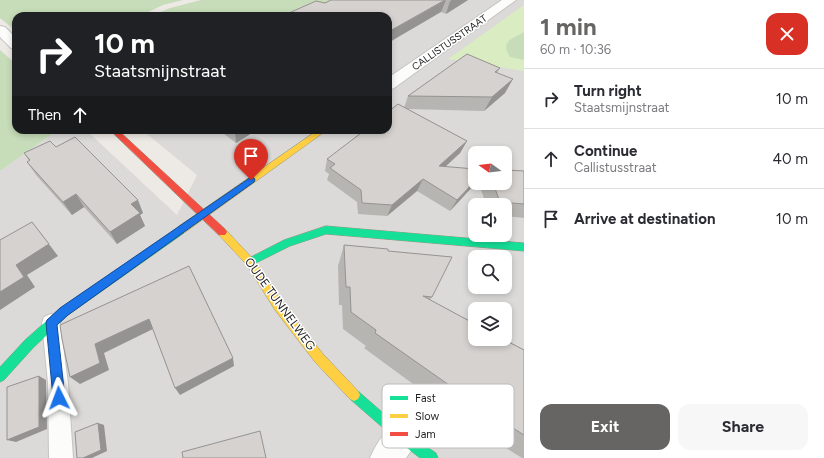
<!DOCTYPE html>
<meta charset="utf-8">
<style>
:root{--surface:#fff;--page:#f7f7f7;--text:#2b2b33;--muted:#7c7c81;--line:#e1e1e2;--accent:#666564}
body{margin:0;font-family:Figtree,sans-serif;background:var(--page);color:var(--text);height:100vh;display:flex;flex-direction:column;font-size:15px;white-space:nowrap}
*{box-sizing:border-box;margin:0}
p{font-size:13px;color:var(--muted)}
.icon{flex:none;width:22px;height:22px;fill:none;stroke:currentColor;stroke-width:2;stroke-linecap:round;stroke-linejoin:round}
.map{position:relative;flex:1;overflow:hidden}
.details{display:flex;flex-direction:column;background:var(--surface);width:300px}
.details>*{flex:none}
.hud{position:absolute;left:12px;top:12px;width:380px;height:122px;border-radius:12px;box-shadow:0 2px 6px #0003;background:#202124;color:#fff;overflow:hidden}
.needle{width:26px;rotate:285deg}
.buttons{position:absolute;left:468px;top:146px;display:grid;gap:8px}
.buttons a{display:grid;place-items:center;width:44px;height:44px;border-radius:8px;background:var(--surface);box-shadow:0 2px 6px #0003;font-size:20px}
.pin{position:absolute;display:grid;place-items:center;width:34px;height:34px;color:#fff;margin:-41px -17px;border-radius:50% 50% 50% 0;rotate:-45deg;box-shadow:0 0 4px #0007}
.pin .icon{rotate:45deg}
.me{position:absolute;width:44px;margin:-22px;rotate:357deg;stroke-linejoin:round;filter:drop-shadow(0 0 3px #0008)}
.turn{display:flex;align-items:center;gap:14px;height:84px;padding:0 16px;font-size:18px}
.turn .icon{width:52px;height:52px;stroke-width:2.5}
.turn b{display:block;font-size:28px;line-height:34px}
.then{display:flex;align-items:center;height:38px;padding:0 16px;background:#0003;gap:8px;font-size:15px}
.round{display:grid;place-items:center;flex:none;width:42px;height:42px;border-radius:12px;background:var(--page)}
.headline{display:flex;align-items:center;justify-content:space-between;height:68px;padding:0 16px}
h1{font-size:24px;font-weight:700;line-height:30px;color:var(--accent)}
.primary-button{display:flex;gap:8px;margin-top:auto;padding:8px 16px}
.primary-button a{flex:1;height:46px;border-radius:12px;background:var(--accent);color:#fff;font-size:16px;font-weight:700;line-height:46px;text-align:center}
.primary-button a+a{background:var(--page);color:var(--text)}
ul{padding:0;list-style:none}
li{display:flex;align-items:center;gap:12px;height:60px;padding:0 16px;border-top:1px solid var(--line)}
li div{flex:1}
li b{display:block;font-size:15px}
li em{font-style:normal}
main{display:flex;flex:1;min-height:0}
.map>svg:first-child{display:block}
.residential{fill:#dcdad8;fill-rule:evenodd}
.grass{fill:#daecc2}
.forest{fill:#c7ddb9}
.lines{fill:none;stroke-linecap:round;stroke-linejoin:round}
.lane-casing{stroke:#c5c4c2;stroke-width:2}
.street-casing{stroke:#c5c4c2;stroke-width:2}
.fast-casing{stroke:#96967d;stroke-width:1}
.slow-casing{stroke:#96967d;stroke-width:1}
.jam-casing{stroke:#96967d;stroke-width:1}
.lane{fill:#fcfcfb;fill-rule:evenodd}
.street{fill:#fcfcfb;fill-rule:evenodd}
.fast{fill:#16e098;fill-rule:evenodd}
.slow{fill:#ffcf43;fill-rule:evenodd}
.jam{fill:#f24e42;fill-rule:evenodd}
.wall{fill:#b7b5b2}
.shaded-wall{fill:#959391}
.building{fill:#d5d2cf;stroke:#959391}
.route{fill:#1a73e8;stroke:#114b97}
.labels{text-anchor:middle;stroke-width:3;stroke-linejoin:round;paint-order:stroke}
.far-street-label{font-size:10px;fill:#1e1e1e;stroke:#fff}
.street-label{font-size:12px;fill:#1e1e1e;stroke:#fff}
.key{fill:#fff;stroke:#bcbcbc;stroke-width:1}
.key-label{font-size:11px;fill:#1e1e1e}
</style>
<main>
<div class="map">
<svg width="524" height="458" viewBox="0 0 524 458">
<rect width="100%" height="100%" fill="#edeae6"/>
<path class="residential" d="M339,0H524V458H0V171L58,130H86L177,215L197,175L142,130H388V16H281L303,6ZM475,153H505V183H475ZM475,205H505V235H475ZM475,257H505V287H475ZM475,309H505V339H475Z"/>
<path class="grass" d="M524,5V71L448,59Z"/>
<path class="forest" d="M0,0H183L163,5L140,16H16V31L0,18Z
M201,0H339L316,11L303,6L281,16H152L170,8Z
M524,32V60L510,57C500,41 512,39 524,32Z
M0,50L16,64V130H58L0,171Z"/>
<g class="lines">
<g class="lane-casing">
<path id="lane" d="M51,314L58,317L60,323L68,383L73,458H49L48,383L42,323L44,317Z"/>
</g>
<g class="street-casing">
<path id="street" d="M502,0H516L394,88L388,90V78Z
M0,26L5,27L16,38V49L11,48L0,37Z
M402,421L413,426L418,437L413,448L406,458H370C377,442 386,428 402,421Z"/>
</g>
<g class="fast-casing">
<path id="fast" d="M181,226L184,227L186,230L184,233L68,315L33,348L4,380L0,382V367L25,340L60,309Z
M326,226L524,243V251L326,234L290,246L250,266L247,265L245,262L247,259L284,240Z
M354,389L358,391L406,433L436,453L438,458H420L398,441L350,399L348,395L350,391Z"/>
</g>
<g class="slow-casing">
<path id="slow" d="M318,130H327L184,233H178L176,230L178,227Z
M222,228L225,229L253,259L283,304L323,354L358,391L360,395L358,399L354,401L350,399L315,362L275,310L247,265L219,235L217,232L219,229Z"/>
</g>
<g class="jam-casing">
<path id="jam" d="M110,130H118L225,229L227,232L225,235H219Z"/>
</g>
<use href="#lane" class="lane"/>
<use href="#street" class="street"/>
<use href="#fast" class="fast"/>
<use href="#slow" class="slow"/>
<use href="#jam" class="jam"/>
</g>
<path class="wall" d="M331,0H468L446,14L441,12L325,3Z
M500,68L497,73L505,93L484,111L407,109L467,141L460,153L445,167L475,183L450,211L417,191L387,216L358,214L357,202L327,180L329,174L325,171L327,159L404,108L408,96Z
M219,130H257L236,143Z
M56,147L143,213L140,215L145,226L117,244L84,207L72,215L36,175L27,162L29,161L24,153Z
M524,171V218L505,216V205H486L479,183H505Z
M344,245L388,251L432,297L430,300L524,350V458H522L462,420L364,348L366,346L343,329L342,305H339L338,266Z"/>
<path class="shaded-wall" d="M446,0L441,12L388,43V32Z
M452,0H468L446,14L450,1Z
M513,79L505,93L484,111L492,97Z
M235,130H257L236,143Z
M467,141L460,153L433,178L439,166Z
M423,179L417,191L387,216L392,205Z
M475,181V183H476L450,211L457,200Z
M76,194L84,207L72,215L63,202Z
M138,200L143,213L140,215L145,226L117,244L110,232L131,204Z
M32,222L58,256L27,275L35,287L0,310V292L16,265Z
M149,319L155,328L104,353L109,370L80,384L70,377L95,344Z
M233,358L234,366L180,395L175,388Z
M39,376L46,380L47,429L16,442L7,440Z
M98,423L104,425L107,451L92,458H83Z"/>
<path class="building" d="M331,0H445L388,32V16H282L316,1L325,3Z
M467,54L500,68L495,72L513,79L492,97L408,96Z
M398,104L467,141L439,166L475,169V181L457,200L423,179L392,205L362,203L361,190L330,168L335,164L327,159L365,130H388V112Z
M75,137L138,200L131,204L140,213L110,232L76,194L63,202L27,162L30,160L24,153L50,141L56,147Z
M505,170L524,171V204L500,202L493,183H505Z
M32,222L49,244L16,265L24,277L0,292V240Z
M344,245L388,249V251L452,257L432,297L423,296L475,324V339H503L524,350V435L486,411L375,333L376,330L351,312L350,287H346Z
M189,266L233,358L175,388L149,319L95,344L100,363L70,377L62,339L60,325Z
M39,376V427L7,440V387Z
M98,423L101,450L83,458H77L75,432Z
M260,431L266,458H183L182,452Z"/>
<path class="route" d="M251,177L254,178L255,180L254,182L68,315L57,325L65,398L63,402L59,404L55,402L53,398L46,323L47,320L60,308Z"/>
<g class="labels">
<g class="far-street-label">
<text transform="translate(449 42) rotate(-35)" y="4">CALLISTUSSTRAAT</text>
</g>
<g class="street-label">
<text transform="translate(280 304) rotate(54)" y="4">OUDE TUNNELWEG</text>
</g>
</g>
<rect x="382" y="384" width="132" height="64" rx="6" class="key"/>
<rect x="390" y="396" width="18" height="4" fill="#16e098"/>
<rect x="390" y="414" width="18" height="4" fill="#ffcf43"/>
<rect x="390" y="432" width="18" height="4" fill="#f24e42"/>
<g class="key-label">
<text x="415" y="402">Fast</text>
<text x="415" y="420">Slow</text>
<text x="415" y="438">Jam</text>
</g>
</svg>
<div class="buttons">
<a><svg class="needle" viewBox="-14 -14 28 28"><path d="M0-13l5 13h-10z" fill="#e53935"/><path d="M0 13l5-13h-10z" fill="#7c7c81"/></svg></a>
<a><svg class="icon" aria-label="sound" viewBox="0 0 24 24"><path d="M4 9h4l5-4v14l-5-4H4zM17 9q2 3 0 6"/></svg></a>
<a><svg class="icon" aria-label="search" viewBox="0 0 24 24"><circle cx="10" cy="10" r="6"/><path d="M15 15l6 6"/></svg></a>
<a><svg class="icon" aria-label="layers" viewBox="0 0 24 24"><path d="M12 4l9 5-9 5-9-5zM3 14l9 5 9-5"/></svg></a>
</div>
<div class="pin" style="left:251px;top:180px;background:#d93025"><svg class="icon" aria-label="arrive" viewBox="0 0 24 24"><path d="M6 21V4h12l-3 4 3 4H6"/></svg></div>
<svg class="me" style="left:59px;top:398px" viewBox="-20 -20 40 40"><path d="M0-17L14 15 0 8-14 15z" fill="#1a73e8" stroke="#fff" stroke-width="4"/></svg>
<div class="hud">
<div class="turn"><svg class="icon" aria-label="right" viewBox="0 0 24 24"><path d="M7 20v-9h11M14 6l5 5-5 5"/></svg><div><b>10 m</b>Staatsmijnstraat</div></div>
<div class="then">Then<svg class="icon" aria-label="ahead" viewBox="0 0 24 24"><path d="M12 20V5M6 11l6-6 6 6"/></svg></div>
</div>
</div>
<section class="details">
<div class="headline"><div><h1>1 min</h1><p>60 m · 10:36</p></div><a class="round" style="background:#d93025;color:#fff"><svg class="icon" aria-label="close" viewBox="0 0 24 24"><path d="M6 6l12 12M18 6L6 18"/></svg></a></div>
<ul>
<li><svg class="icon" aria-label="right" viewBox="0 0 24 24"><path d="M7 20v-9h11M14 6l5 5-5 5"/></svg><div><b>Turn right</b><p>Staatsmijnstraat</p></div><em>10 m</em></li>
<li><svg class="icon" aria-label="ahead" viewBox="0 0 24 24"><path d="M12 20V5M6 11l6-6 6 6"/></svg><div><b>Continue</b><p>Callistusstraat</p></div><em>40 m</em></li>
<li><svg class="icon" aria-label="arrive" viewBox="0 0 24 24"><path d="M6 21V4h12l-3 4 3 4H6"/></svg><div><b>Arrive at destination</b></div><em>10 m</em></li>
</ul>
<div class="primary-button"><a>Exit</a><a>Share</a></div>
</section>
</main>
